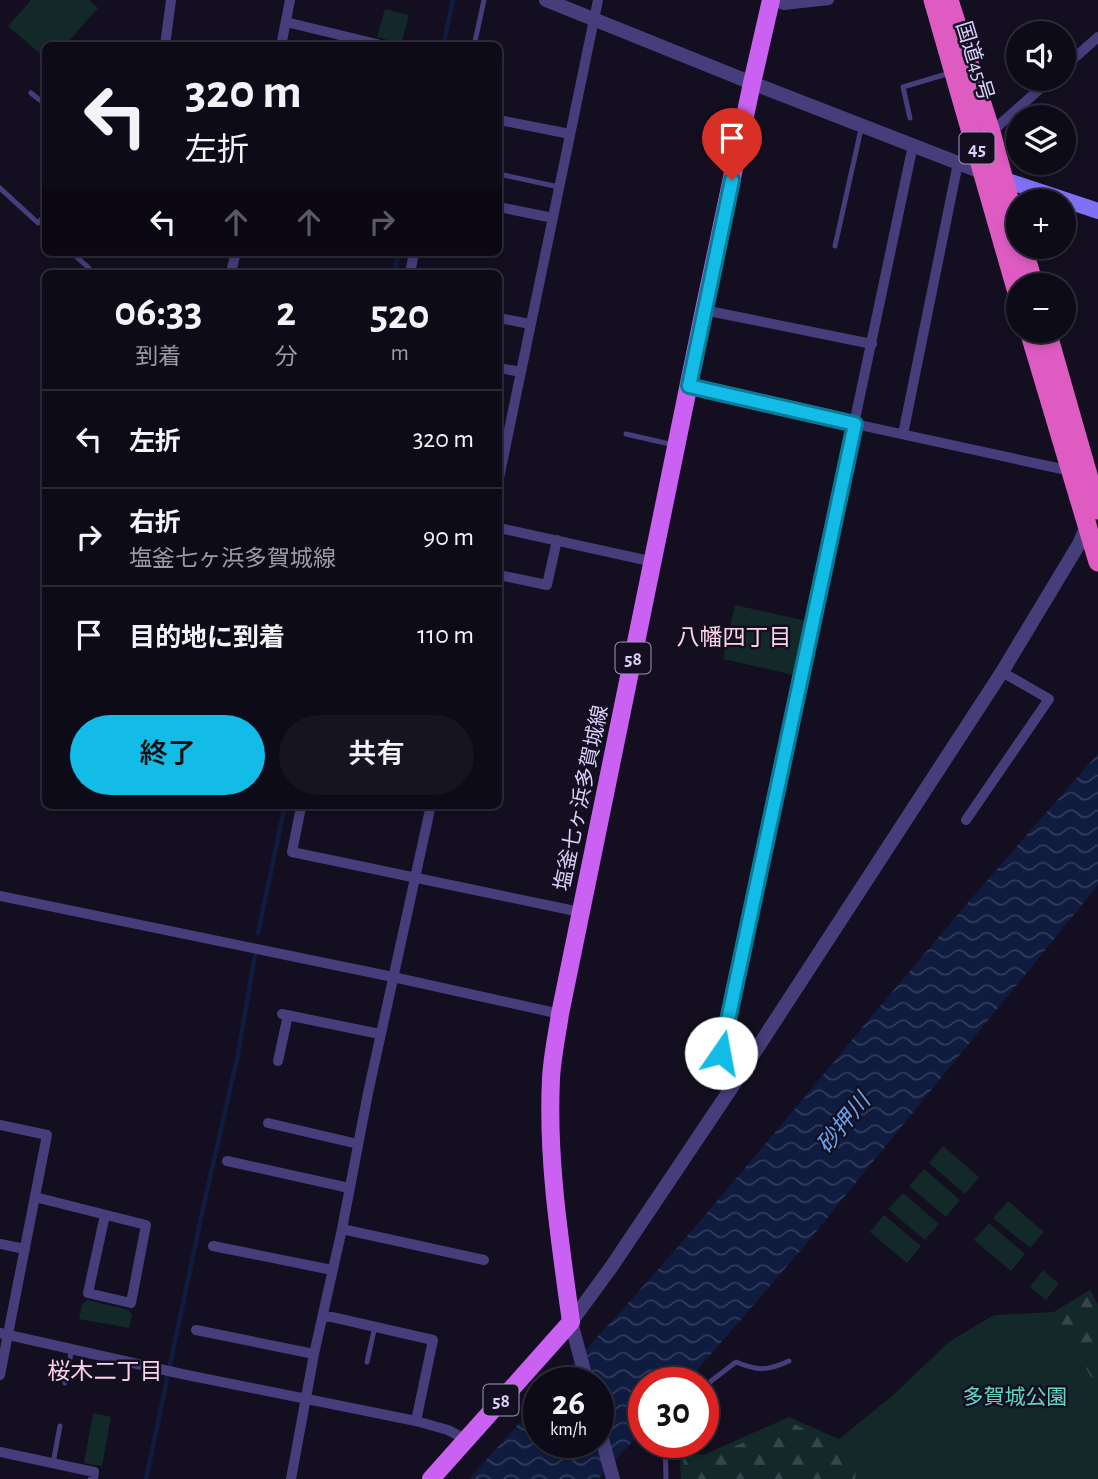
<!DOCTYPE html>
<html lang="ja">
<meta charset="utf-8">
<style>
:root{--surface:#0e0b18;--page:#171421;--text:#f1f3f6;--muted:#9b9ba2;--line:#2e2b37;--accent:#12bce7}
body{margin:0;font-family:"Alegreya Sans","Noto Sans JP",sans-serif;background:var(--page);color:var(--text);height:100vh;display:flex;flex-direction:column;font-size:26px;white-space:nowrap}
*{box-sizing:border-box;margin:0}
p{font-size:23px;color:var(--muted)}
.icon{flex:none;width:38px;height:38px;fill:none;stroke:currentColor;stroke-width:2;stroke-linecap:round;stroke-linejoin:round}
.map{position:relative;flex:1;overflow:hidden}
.panel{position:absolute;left:42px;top:270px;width:460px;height:539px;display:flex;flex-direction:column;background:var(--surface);border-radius:10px;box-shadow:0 4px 10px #0003,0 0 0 2px var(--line)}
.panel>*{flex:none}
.guide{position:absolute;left:42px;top:42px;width:460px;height:214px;border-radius:10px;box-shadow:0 4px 10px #0003,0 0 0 2px var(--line);background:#0e0b18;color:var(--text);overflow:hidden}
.buttons{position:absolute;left:1006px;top:21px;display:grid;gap:14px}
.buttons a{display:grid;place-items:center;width:70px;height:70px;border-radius:50%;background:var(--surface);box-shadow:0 4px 10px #0003,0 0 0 2px var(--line);font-size:35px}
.speed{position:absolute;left:523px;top:1367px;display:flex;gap:14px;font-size:35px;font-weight:700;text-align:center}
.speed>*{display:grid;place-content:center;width:91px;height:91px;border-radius:50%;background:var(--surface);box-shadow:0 4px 10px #0003,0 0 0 2px var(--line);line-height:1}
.speed small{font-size:18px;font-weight:400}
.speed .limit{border:10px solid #d22;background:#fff;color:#111}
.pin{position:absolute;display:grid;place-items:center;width:60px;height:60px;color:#fff;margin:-72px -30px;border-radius:50% 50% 50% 0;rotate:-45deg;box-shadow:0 0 7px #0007}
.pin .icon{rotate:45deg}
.me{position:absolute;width:77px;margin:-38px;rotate:12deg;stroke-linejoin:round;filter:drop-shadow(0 0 5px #0008)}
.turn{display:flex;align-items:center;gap:24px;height:147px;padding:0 28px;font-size:32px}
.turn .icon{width:91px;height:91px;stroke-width:2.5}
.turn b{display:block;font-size:49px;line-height:60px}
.lanes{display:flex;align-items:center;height:66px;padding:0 28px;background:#0003;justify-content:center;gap:35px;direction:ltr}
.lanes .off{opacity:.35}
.eta{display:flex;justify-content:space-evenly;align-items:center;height:119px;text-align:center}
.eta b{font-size:42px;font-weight:600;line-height:49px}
.primary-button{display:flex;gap:14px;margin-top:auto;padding:14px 28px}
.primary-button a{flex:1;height:80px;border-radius:42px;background:var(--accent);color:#111;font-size:28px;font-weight:600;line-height:80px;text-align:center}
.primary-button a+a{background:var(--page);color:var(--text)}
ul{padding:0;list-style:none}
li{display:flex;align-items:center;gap:21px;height:98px;padding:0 28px;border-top:2px solid var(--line)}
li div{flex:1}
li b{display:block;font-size:26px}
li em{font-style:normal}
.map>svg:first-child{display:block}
.green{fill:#122829}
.forest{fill:url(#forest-firs)}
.water{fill:url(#water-waves)}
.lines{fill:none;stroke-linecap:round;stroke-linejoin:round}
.stream{stroke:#0f1c3f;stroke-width:4.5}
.service{stroke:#463d7b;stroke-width:5}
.minor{stroke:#463d7b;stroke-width:10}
.tertiary{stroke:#463d7b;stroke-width:14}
.secondary{stroke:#8070f4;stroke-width:16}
.primary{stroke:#cb61f3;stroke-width:18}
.trunk{stroke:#de5cc2;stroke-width:19}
.route-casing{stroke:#0c7a96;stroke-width:18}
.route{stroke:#12bce7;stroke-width:12}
.labels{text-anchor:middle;stroke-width:5;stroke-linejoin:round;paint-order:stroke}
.shield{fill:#130f20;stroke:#9e97b9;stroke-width:2}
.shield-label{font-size:19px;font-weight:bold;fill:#dad1fb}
.street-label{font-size:21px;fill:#dad1fb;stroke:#130f20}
.park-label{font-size:21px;fill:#63d5c4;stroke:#130f20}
.neighbourhood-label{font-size:23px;fill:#fcd3e9;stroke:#130f20}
.water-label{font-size:23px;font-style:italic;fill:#67a4f3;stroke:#130f20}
</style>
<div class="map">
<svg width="1098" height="1479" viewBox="0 0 1098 1479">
<defs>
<pattern id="forest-firs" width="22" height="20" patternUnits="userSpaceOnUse" patternTransform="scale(1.75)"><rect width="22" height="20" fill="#122829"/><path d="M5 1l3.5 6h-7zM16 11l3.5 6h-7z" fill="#344649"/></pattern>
<pattern id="water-waves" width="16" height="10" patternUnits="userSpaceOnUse" patternTransform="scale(1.75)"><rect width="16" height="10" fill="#0f1c3f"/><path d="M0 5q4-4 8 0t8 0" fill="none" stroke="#313c5c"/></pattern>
</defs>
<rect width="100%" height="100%" fill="#130f20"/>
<path class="green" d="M31,0H89L98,8L65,45L46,46L45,58L8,26Z
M385,9L409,15L401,44L377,37Z
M735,605L807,621L794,675L723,659Z
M943,1146L979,1177L965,1194L929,1163Z
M924,1169L960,1200L946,1217L909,1186Z
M903,1193L939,1224L925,1240L888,1209Z
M1008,1201L1044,1232L1030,1248L993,1218Z
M884,1215L921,1246L907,1263L870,1232Z
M989,1223L1025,1254L1011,1271L974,1240Z
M1043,1270L1059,1284L1046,1300L1030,1287Z
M1090,1290L1098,1305V1479H681L679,1450L703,1455L789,1417L839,1439L892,1396L950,1341L994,1315L1054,1312Z
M87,1300L129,1310L132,1315L129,1328L79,1319L82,1304Z
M93,1413L111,1417L102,1466L84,1463Z"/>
<path class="forest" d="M1090,1290L1098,1305V1389L1054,1312Z
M789,1422L858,1453L855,1479H685L683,1455L702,1461Z"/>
<path class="water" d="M1098,754V885L806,1244L692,1376L686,1382H644V1429L598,1479H469L539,1401V1442H598V1382H555C672,1260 778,1128 887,998C956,916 1026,835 1098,754Z"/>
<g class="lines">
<path class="stream" d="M443,46L453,0
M394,273L399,252
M258,933L285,805
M146,1479L202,1213L237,1059L255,955"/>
<path class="service" d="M474,46L484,0
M31,93L46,105
M910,118L903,87L950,73
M499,174L559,187
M0,188L38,223L46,214
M835,246L861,129
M71,252L89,268
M626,434L674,445
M367,1362L375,1326
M65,1383L72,1348
M704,1392L711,1381L736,1362C758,1371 767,1371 789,1361
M665,1442L666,1479
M53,1463L60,1426"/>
<path class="minor" d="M771,1L784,5L829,0
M286,22L385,46
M165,46L171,0
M281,46L290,0
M1064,67L1098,37
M499,120L570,134
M989,134L1051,79
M499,207L553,218
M231,272L236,252
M410,273L414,253
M704,310L872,344
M499,318L530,324
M499,368L521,372
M689,386L855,424L1071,471
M903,434L958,163
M499,478L598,0
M499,528L654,562
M499,575L547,585L557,540
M301,807L292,852L580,912
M966,820L1049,699L1002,672
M0,896L393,977L560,1014
M282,1014L380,1034
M278,1061L288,1015
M730,1090L721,1053L913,145
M268,1123L358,1144
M0,1125L47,1135L0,1375
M227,1161L349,1188
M35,1197L146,1225L131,1303L88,1293L105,1215
M342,1229L484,1260
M0,1244L25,1249
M213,1246L332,1270
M323,1315L433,1340L416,1421
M196,1330L314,1354
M0,1333L182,1374L416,1421L448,1430L465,1439
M0,1452L94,1472L93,1479
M291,1479L314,1354L342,1229L368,1093L431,805"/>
<path class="tertiary" d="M546,0L752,83L984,173
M587,1382L571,1322L612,1266L730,1090L1002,672L1079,544L1089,522
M598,1424L613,1479"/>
<path class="secondary" d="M996,177L1098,211"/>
<path class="primary" d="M431,1479L571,1322C560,1241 547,1160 551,1079C552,1057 557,1035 560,1014L704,310L752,83L771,0"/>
<path class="trunk" d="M933,0L1018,296
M949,0L991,132L1018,232
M1023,247L1034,285
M1029,331L1098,562
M1047,331L1098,510"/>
</g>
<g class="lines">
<g class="route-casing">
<path id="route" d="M721,1053L855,424L689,386L732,180"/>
</g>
<use href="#route" class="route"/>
</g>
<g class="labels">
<g class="shield">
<rect x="959.5" y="132.5" width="35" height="31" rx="5"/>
<rect x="615.5" y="642.5" width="35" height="31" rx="5"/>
<rect x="483.5" y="1384.5" width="35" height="31" rx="5"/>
</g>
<g class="shield-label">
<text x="977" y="155">45</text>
<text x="633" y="665">58</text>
<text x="501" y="1407">58</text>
</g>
<g class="street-label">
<text transform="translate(975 61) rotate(73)" y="7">国道45号</text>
<text transform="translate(581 798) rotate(-78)" y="7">塩釜七ヶ浜多賀城線</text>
</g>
<g class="park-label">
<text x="1015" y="1404">多賀城公園</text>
</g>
<g class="neighbourhood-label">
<text x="734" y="645">八幡四丁目</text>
<text x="105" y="1379">桜木二丁目</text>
</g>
<g class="water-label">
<text transform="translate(843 1123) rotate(-51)" y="8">砂押川</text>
</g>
</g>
</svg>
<div class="buttons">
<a><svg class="icon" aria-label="sound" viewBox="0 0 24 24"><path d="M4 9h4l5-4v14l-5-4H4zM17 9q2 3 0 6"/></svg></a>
<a><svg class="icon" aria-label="layers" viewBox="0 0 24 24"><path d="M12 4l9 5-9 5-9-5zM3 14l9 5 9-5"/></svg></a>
<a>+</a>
<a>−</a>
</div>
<div class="speed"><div>26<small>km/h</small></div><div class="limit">30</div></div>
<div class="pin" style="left:732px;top:180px;background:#d93025"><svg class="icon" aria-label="arrive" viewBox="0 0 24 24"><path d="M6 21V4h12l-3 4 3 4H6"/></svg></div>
<svg class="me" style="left:721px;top:1053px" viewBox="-20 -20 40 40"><circle r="19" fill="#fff"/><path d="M0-13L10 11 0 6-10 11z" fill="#12bce7"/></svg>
<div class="guide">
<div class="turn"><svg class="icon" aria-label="left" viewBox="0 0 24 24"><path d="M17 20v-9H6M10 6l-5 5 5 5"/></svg><div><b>320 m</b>左折</div></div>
<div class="lanes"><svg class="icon" aria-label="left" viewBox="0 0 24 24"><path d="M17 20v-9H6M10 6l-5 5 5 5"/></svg><svg class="icon off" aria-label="ahead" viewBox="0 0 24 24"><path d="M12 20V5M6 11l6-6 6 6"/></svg><svg class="icon off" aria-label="ahead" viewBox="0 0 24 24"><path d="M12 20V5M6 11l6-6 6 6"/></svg><svg class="icon off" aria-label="right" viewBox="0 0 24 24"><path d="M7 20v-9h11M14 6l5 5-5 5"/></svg></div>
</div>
<section class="panel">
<div class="eta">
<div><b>06:33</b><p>到着</p></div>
<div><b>2</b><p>分</p></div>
<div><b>520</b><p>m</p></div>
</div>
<ul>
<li><svg class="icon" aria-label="left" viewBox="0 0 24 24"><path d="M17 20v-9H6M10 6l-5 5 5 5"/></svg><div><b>左折</b></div><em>320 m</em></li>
<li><svg class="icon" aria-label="right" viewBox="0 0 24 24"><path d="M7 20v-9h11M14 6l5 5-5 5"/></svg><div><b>右折</b><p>塩釜七ヶ浜多賀城線</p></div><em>90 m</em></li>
<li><svg class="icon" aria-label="arrive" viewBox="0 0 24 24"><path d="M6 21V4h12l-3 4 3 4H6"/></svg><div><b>目的地に到着</b></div><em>110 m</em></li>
</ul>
<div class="primary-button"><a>終了</a><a>共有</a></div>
</section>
</div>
